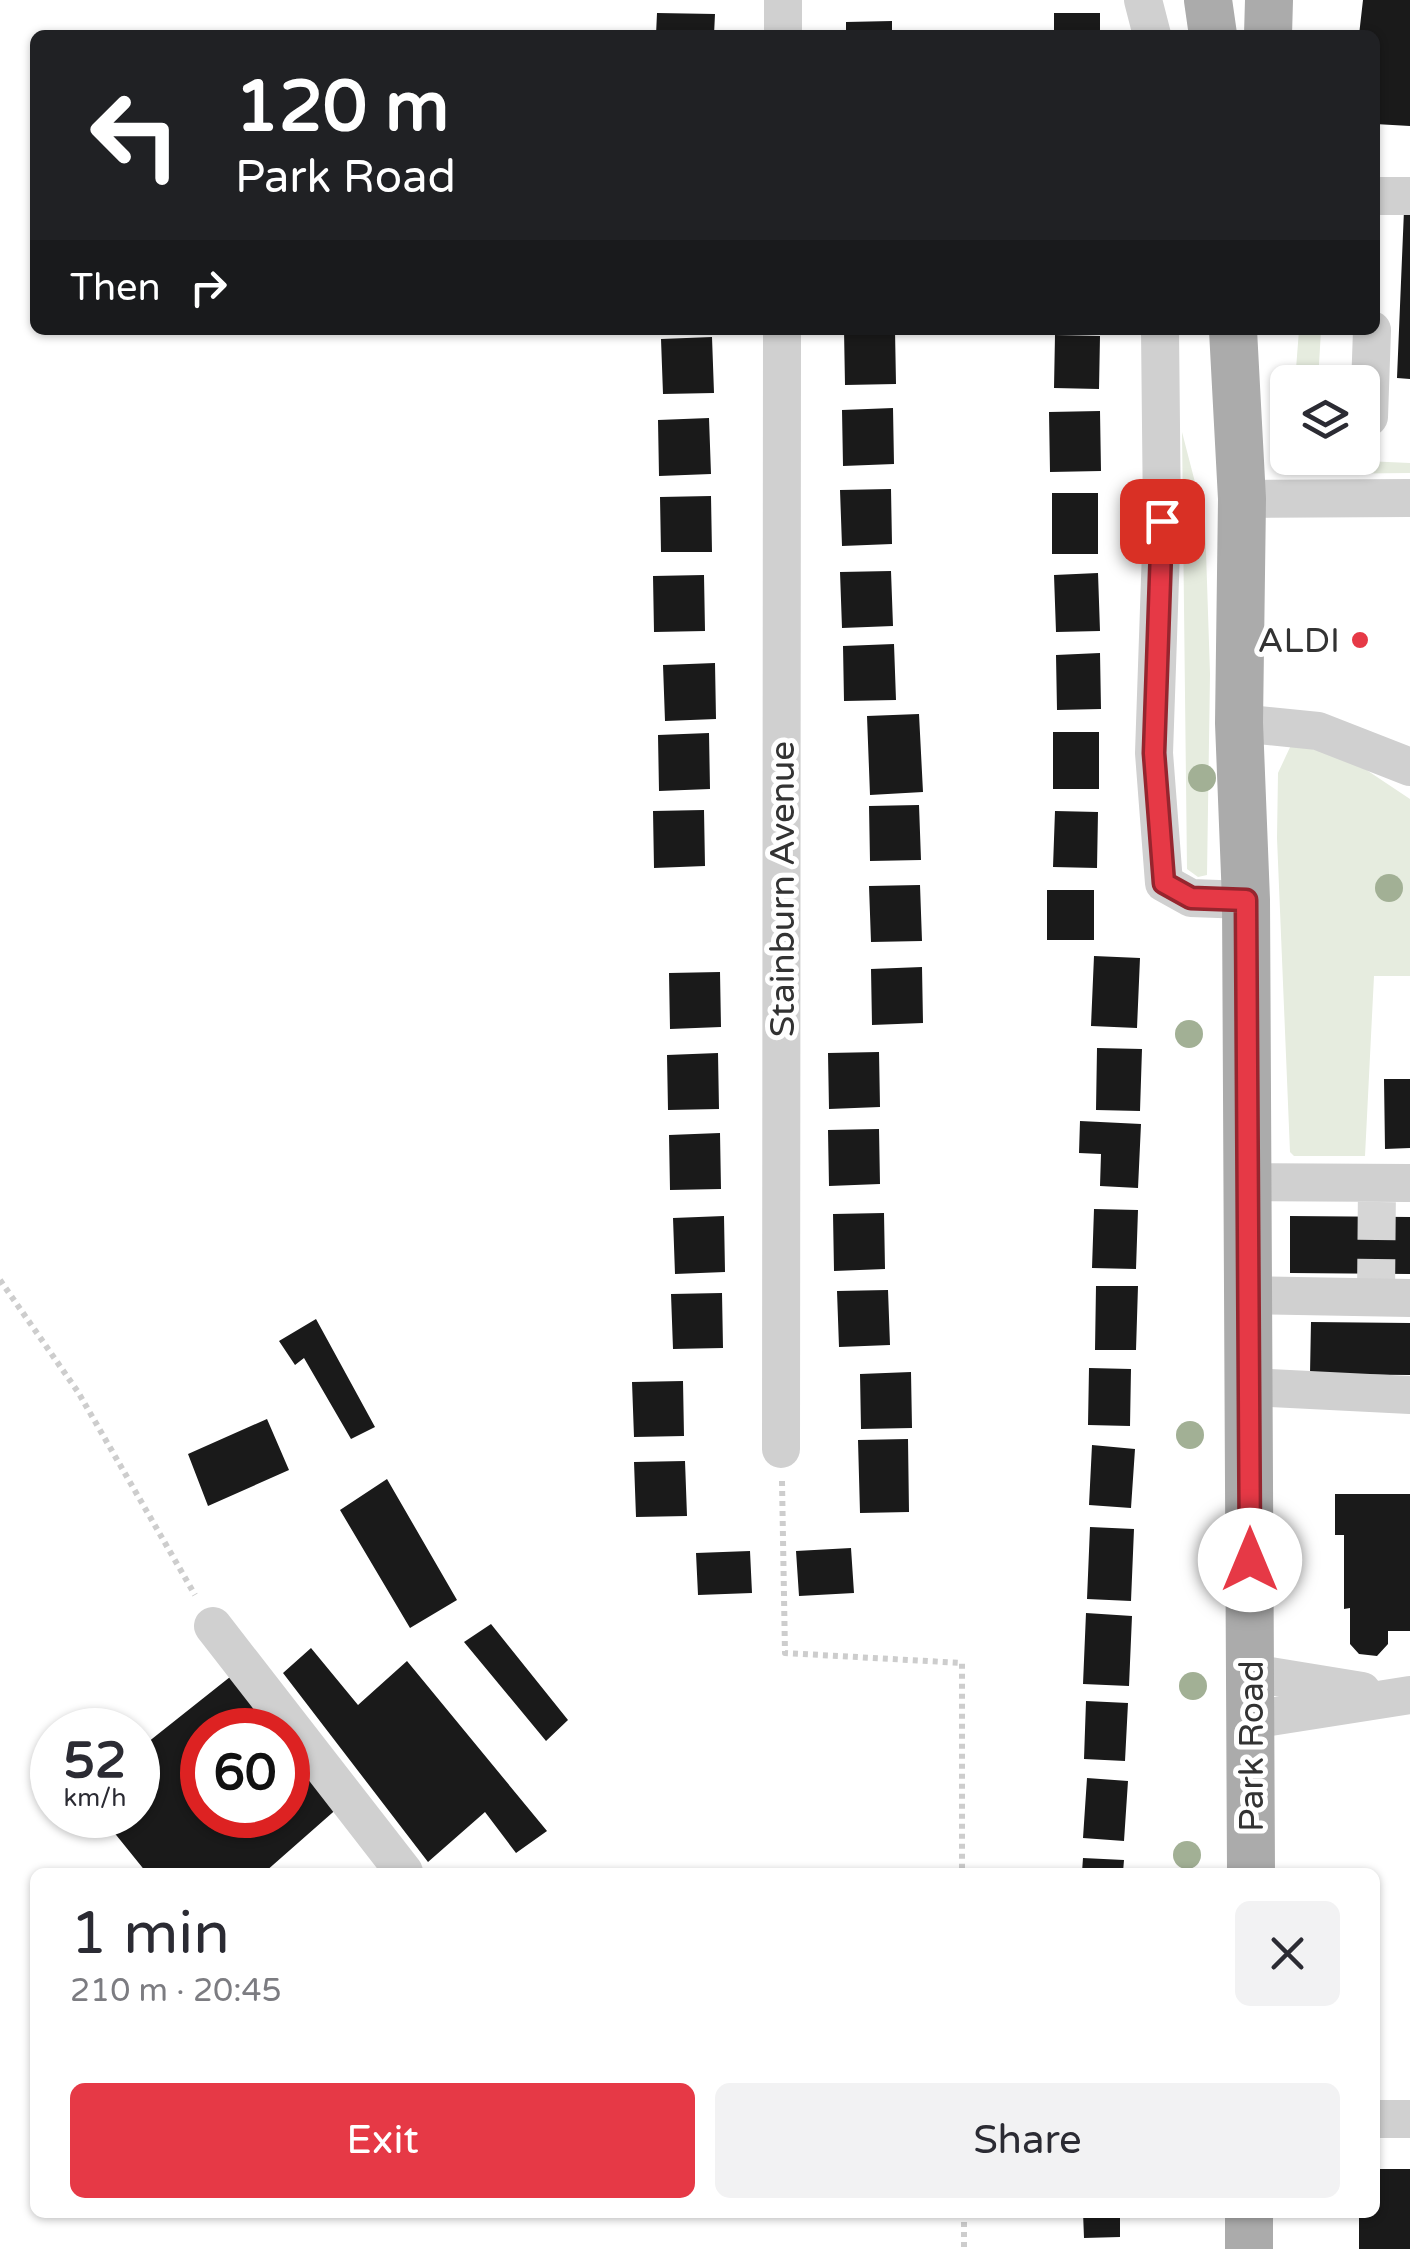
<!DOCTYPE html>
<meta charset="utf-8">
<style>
:root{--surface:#fff;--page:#f2f2f3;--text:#2b2b33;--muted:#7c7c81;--accent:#e63946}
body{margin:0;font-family:"Varela Round",sans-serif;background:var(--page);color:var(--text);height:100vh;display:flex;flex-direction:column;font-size:38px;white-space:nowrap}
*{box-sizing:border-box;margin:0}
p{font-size:32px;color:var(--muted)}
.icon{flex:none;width:55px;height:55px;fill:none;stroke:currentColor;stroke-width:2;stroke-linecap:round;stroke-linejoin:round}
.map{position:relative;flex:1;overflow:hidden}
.side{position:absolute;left:30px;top:1868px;width:1350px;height:350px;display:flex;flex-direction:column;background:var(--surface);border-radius:15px;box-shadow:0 2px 8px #0004}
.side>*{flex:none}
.banner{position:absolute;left:30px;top:30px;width:1350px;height:305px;border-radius:15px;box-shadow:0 2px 8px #0004;background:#202124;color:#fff;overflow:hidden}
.buttons{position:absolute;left:1270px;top:365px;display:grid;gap:20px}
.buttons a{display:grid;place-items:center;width:110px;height:110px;border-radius:15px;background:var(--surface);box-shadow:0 2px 8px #0004;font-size:50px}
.speed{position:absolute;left:30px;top:1708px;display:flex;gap:20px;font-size:50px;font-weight:700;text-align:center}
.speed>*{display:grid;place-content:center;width:130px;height:130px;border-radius:50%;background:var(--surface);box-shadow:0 2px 8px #0004;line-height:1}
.speed small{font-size:25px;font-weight:400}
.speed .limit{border:15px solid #d22;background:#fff;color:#111}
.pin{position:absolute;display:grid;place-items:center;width:85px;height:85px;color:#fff;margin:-42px;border-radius:20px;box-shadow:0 5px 15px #0006}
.me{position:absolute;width:110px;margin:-55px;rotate:0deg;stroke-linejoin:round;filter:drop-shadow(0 0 8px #0008)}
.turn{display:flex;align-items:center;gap:35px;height:210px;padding:0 40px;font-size:45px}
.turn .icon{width:130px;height:130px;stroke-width:2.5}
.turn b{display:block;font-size:70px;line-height:85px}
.then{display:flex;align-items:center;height:95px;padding:0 40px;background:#0003;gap:20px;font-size:38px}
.round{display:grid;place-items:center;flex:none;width:105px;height:105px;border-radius:15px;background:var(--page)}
.overview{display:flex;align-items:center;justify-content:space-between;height:170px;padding:0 40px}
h1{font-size:60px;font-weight:600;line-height:75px}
.primary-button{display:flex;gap:20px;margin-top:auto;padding:20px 40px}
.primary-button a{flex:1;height:115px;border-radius:15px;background:var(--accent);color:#fff;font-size:40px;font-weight:600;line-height:115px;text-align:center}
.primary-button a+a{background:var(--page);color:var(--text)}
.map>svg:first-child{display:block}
.green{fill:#e6ecdf}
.building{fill:#1a1a1a}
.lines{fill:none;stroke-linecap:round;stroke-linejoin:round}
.minor-tunnel{stroke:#d6d6d6;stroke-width:38;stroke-dasharray:38 19;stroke-linecap:butt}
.path{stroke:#cdcdcd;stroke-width:6;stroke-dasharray:5 5;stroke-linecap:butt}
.minor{stroke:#d0d0d0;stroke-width:38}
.major{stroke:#ababab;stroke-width:48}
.tree{fill:#a2b095}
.route-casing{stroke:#96252e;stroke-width:25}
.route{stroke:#e63946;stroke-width:18}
.poi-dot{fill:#e63946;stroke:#fff;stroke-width:4}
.labels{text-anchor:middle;stroke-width:10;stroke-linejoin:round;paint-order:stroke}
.poi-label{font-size:35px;fill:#333;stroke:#fff;text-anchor:end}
.street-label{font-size:35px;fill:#333;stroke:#fff}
</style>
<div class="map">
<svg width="1410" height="2249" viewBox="0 0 1410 2249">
<rect width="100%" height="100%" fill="#fff"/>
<path class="green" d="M1299,330H1321L1318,382H1295Z
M1182,432L1205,521L1210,674L1207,875L1198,877L1187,869Z
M1299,458L1410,463V473L1315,474Z
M1292,743L1353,761L1410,799V976H1374L1365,1156H1294L1290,1152L1277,838L1278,773Z"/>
<path class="building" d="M1363,0H1410V126L1375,124V35H1359Z
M657,13L715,14L714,35H656Z
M1054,13H1100V35H1054Z
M892,21V35H846V22Z
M1404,210L1410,211V379L1397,378Z
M844,330H895L896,384L845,385Z
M1055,335L1100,336L1099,389L1054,388Z
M712,337L714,393L663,394L661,339Z
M893,408L894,464L843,466L842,410Z
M1100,411L1101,471L1050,472L1049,412Z
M709,418L711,474L659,476L658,420Z
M891,489L892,544L842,546L840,490Z
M1052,493H1098V554H1052Z
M711,496L712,552H661L660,497Z
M891,571L893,626L842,628L840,572Z
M1098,573L1100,631L1056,632L1054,575Z
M704,575L705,631L654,632L653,576Z
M894,644L896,700L844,701L843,646Z
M1100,653L1101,709L1057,710L1056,655Z
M715,663L716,719L665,721L663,665Z
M919,714L923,792L870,795L867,716Z
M1053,732H1099V789H1053Z
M709,733L710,789L659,791L658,735Z
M919,805L921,860L870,861L869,806Z
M704,810L705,866L654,868L653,811Z
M1055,811L1098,812L1097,868L1053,867Z
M920,885L922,941L871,942L869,886Z
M1047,890H1094V940H1047Z
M1094,956L1140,958L1137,1028L1091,1026Z
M922,967L923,1023L872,1025L871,969Z
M720,972L721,1027L670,1029L669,973Z
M1097,1048L1142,1049L1140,1111L1096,1110Z
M879,1052L880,1107L829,1109L828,1053Z
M718,1053L719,1109L668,1110L667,1055Z
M1384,1079H1410V1148L1385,1149Z
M1080,1121L1141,1124L1138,1188L1100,1186L1101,1154L1079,1153Z
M879,1129L880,1184L829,1186L828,1130Z
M720,1133L721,1189L670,1190L669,1135Z
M1094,1209L1138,1210L1136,1269L1092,1268Z
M884,1213L885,1269L834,1271L833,1214Z
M724,1216L725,1272L675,1274L673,1218Z
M1290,1216L1410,1217V1274L1290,1273Z
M1096,1286H1138L1136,1350H1095Z
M888,1290L890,1345L839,1347L837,1291Z
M722,1293L723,1348L673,1349L671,1294Z
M316,1319L375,1427L351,1439L304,1358L295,1365L279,1341Z
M1311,1322L1410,1323V1375L1310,1374Z
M1089,1368L1131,1369L1130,1426L1088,1425Z
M911,1372L912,1428L861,1429L860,1374Z
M683,1381L684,1436L634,1437L632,1382Z
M267,1419L289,1470L208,1506L188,1454Z
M908,1439L909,1512L860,1513L858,1440Z
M1092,1445L1135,1449L1131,1508L1089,1505Z
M685,1461L687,1516L636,1517L634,1462Z
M387,1479L457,1600L410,1628L340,1510Z
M1335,1494H1410V1631H1388V1644L1377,1656L1359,1654L1350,1644V1608L1344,1609V1535H1335Z
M1090,1527L1134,1529L1131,1601L1087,1599Z
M851,1548L854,1593L799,1596L796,1551Z
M750,1551L752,1593L698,1595L696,1553Z
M1086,1613L1132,1616L1129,1686L1083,1684Z
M491,1624L568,1720L546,1741L464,1642Z
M311,1648L358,1705L407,1661L547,1831L516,1853L485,1812L428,1862L283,1673Z
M235,1673L280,1730H202V1815H288V1739L340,1806L265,1872H146L100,1815H138V1750Z
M1086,1701L1128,1703L1125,1761L1084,1759Z
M1087,1778L1128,1781L1124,1841L1083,1838Z
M1083,1858L1124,1860L1123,1872H1082Z
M1375,2169H1410V2249H1359V2212H1375Z
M1083,2212H1120V2237L1084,2238Z"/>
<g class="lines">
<path class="minor-tunnel" d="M1376,1297L1377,1183"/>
<path class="path" d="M0,1280L78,1392L195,1595
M782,1481L785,1653L962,1663V1872
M964,2212V2249"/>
<path class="minor" d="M1143,0L1152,35
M783,35V0
M1375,196H1410
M1160,330L1162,521L1154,753L1164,883L1191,898L1246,900
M1369,417L1372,330
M1242,499L1410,498
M1239,723L1318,731L1410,767
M1247,1182L1410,1183
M1248,1295L1410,1298
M1249,1387L1410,1395
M781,1449L782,330
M213,1626L404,1872
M1251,1673L1362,1691
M1251,1720L1410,1695
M1375,2119H1410"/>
<path class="major" d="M1208,0L1213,35
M1268,35L1269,0
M1233,330L1242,499L1239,723L1246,900L1251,1872
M1249,2249V2212"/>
</g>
<g class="tree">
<circle cx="1202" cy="778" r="14"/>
<circle cx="1389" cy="888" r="14"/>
<circle cx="1189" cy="1034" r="14"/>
<circle cx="1190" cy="1435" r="14"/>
<circle cx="1193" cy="1686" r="14"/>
<circle cx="1187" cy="1855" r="14"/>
</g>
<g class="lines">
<g class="route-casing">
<path id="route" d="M1162,521L1154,753L1164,883L1191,898L1246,900L1250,1560"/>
</g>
<use href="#route" class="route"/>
</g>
<circle class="poi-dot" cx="1360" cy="640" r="10"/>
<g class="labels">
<g class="poi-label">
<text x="1340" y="652">ALDI</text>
</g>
<g class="street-label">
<text transform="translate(782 889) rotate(-90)" y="12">Stainburn Avenue</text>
<text transform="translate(1251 1746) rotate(-90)" y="12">Park Road</text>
</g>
</g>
</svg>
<div class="buttons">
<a><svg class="icon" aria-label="layers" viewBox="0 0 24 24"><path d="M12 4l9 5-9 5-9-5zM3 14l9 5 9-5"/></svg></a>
</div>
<div class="speed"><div>52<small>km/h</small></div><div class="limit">60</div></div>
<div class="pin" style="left:1162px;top:521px;background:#d93025"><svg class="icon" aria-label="arrive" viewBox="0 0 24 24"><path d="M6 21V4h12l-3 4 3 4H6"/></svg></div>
<svg class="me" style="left:1250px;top:1560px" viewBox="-20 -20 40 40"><circle r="19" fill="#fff"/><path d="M0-13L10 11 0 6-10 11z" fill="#e63946"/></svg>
<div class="banner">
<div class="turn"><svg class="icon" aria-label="left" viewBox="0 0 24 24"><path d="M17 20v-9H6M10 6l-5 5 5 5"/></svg><div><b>120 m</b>Park Road</div></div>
<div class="then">Then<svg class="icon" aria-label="right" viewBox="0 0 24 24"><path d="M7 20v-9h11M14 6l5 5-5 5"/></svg></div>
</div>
<section class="side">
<div class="overview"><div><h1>1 min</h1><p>210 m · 20:45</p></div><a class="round"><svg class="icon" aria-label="close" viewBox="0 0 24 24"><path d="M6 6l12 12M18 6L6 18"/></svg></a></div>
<div class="primary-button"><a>Exit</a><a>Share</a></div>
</section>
</div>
